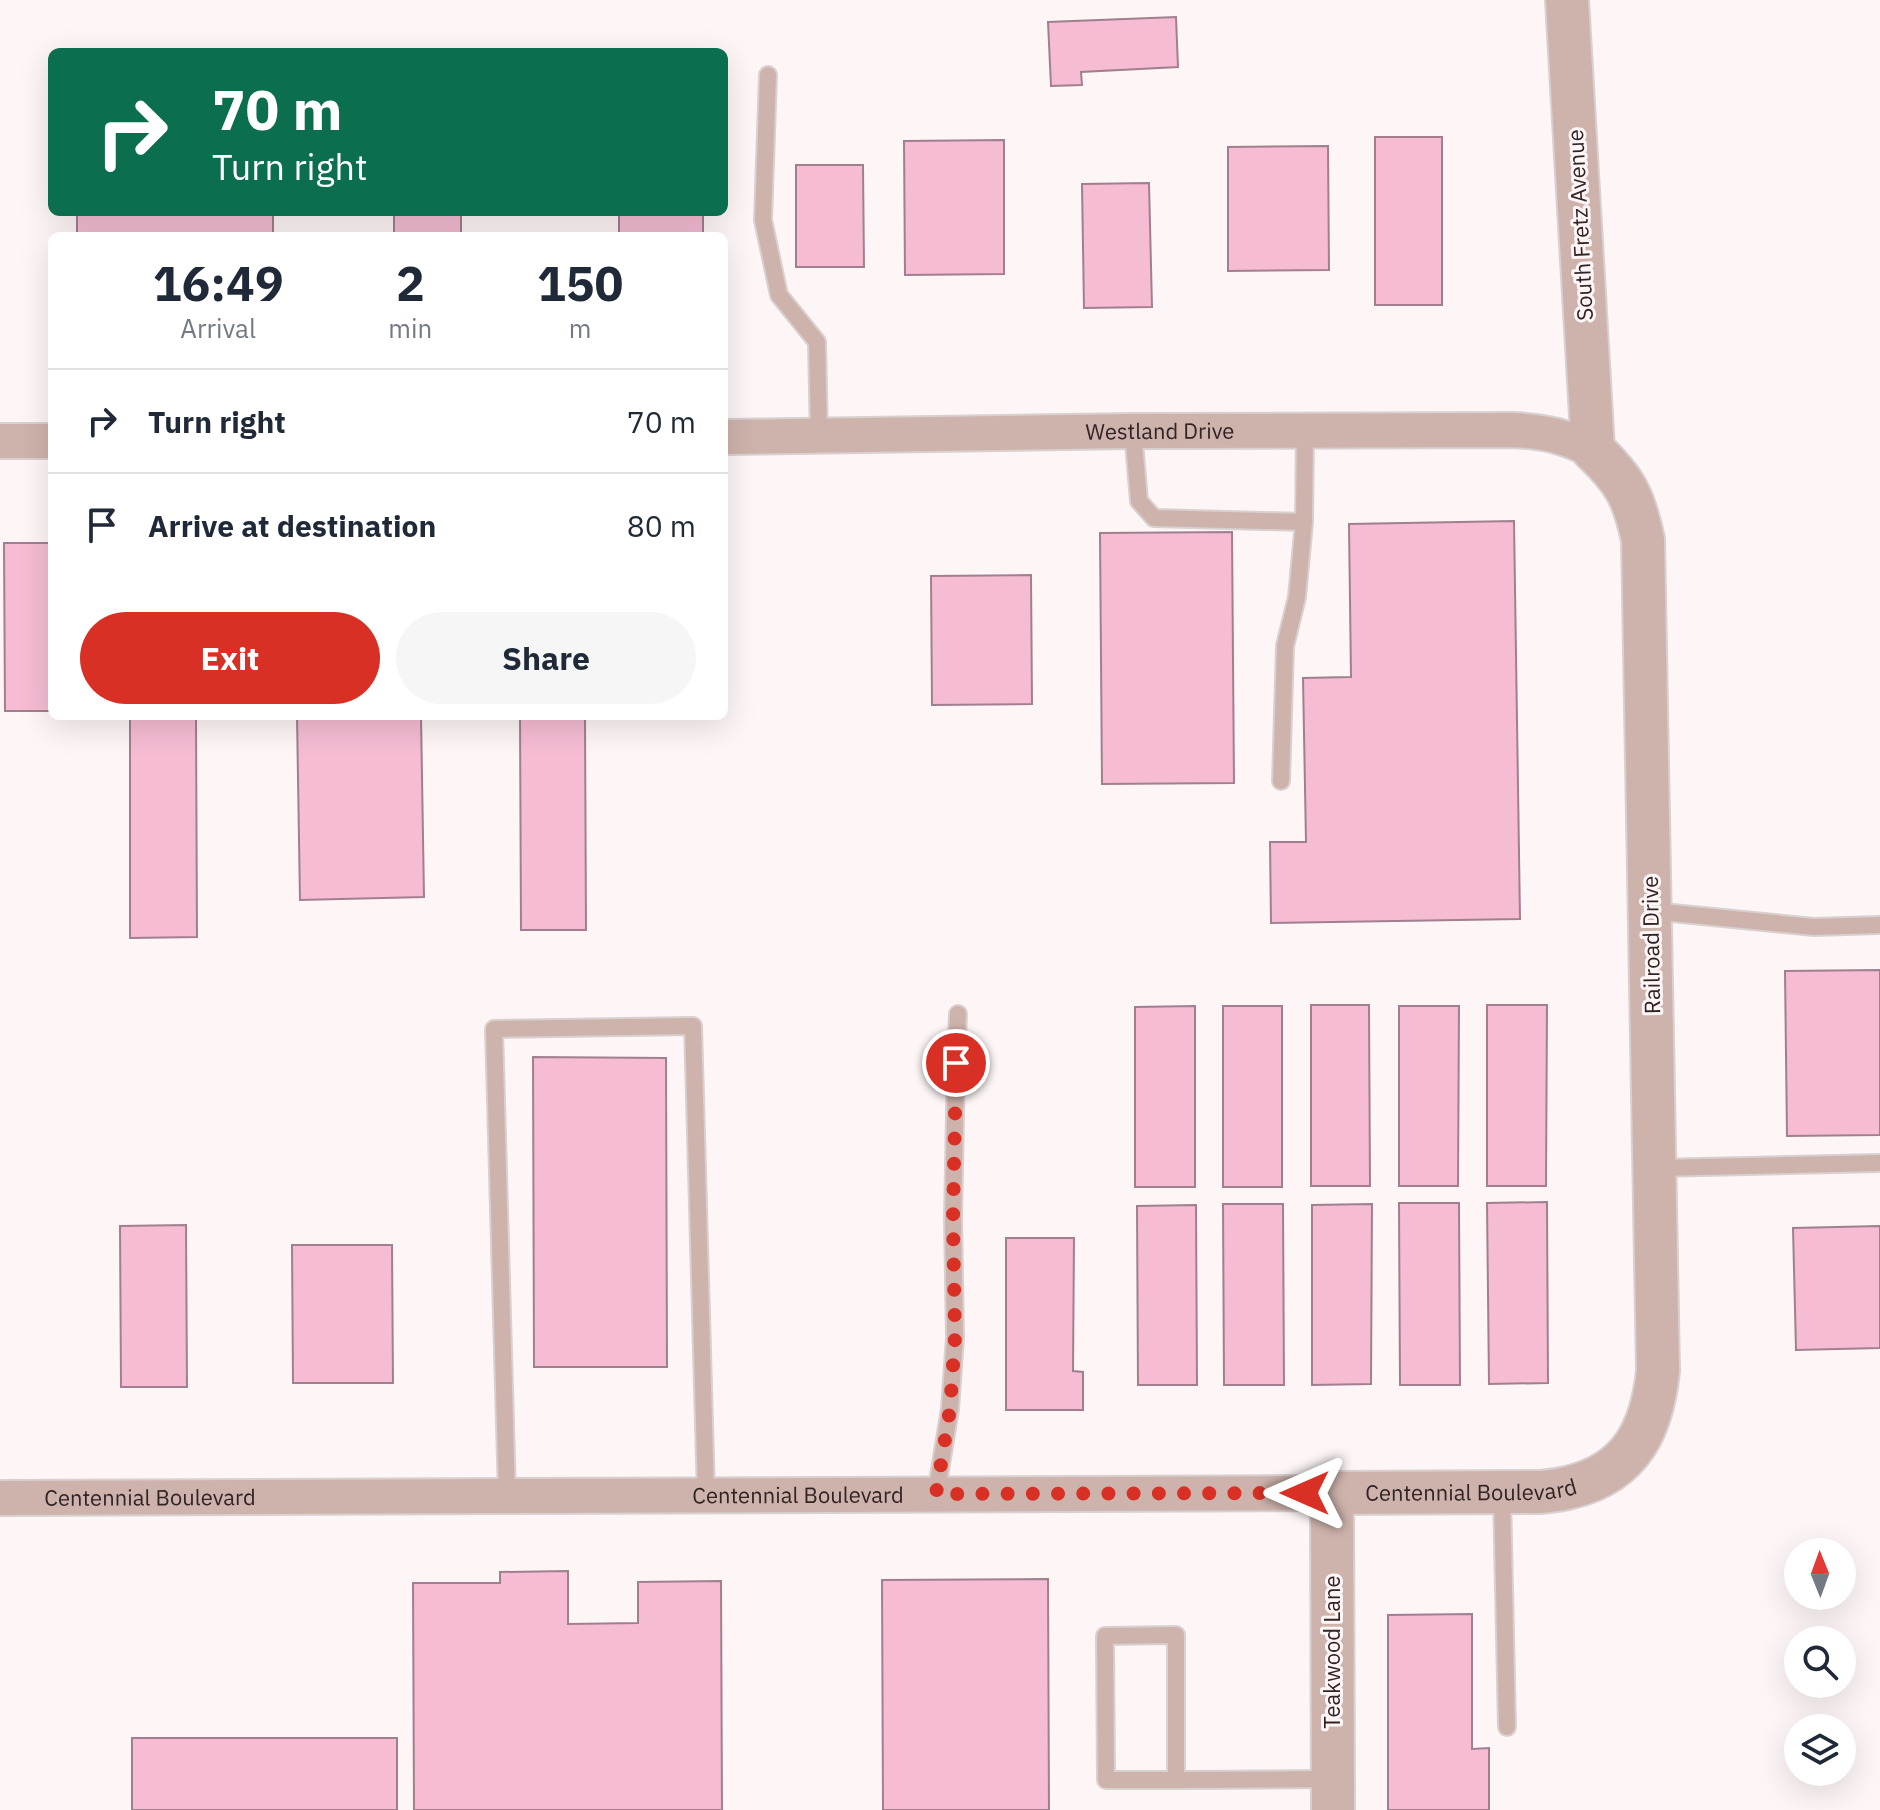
<!DOCTYPE html>
<style>
:root{--surface:#fff;--page:#f6f6f7;--text:#1f2937;--muted:#747a83;--line:#e0e1e3;--accent:#d93025}
body{margin:0;font-family:"IBM Plex Sans",sans-serif;background:var(--page);color:var(--text);height:100vh;display:flex;flex-direction:column;font-size:30px;white-space:nowrap}
*{box-sizing:border-box;margin:0}
p{font-size:26px;color:var(--muted)}
.icon{flex:none;width:44px;height:44px;fill:none;stroke:currentColor;stroke-width:2;stroke-linecap:round;stroke-linejoin:round}
.map{position:relative;flex:1;overflow:hidden}
.sheet{position:absolute;left:48px;top:232px;width:680px;height:488px;display:flex;flex-direction:column;background:var(--surface);border-radius:12px;box-shadow:0 8px 32px #0002}
.sheet>*{flex:none}
.hud{position:absolute;left:48px;top:48px;width:680px;height:168px;border-radius:12px;box-shadow:0 8px 32px #0002;background:#0b6e4f;color:#fff;overflow:hidden}
.needle{width:52px;rotate:359deg}
.tools{position:absolute;left:1784px;top:1538px;display:grid;gap:16px}
.tools a{display:grid;place-items:center;width:72px;height:72px;border-radius:50%;background:var(--surface);box-shadow:0 8px 32px #0002;font-size:40px}
.pin{position:absolute;display:grid;place-items:center;width:68px;height:68px;color:#fff;margin:-34px;border:4px solid #fff;border-radius:50%;box-shadow:0 2px 8px #0007}
.me{position:absolute;width:88px;margin:-44px;rotate:270deg;stroke-linejoin:round;filter:drop-shadow(0 0 6px #0008)}
.turn{display:flex;align-items:center;gap:28px;height:168px;padding:0 32px;font-size:36px}
.turn .icon{width:104px;height:104px;stroke-width:2.5}
.turn b{display:block;font-size:56px;line-height:68px}
.eta{display:flex;justify-content:space-evenly;align-items:center;height:136px;text-align:center}
.eta b{font-size:48px;font-weight:700;line-height:56px}
.button{display:flex;gap:16px;margin-top:auto;padding:16px 32px}
.button a{flex:1;height:92px;border-radius:48px;background:var(--accent);color:#fff;font-size:32px;font-weight:700;line-height:92px;text-align:center}
.button a+a{background:var(--page);color:var(--text)}
ul{padding:0;list-style:none}
li{display:flex;align-items:center;gap:24px;height:104px;padding:0 32px;border-top:2px solid var(--line)}
li div{flex:1}
li b{display:block;font-size:30px}
li em{font-style:normal}
.map>svg:first-child{display:block}
.building{fill:#f5bcd4;stroke:#a17f8e;stroke-width:2}
.lines{fill:none;stroke-linecap:round;stroke-linejoin:round}
.service-casing{stroke:#d9d0d0;stroke-width:20}
.minor-casing{stroke:#d9d0d0;stroke-width:38}
.tertiary-casing{stroke:#d9d0d0;stroke-width:46}
.service{stroke:#ceb3ac;stroke-width:16}
.minor{stroke:#ceb3ac;stroke-width:34}
.tertiary{stroke:#ceb3ac;stroke-width:42}
.route{stroke:#d93025;stroke-width:14;stroke-dasharray:0 25.2}
.labels{text-anchor:middle;stroke-width:6;stroke-linejoin:round;paint-order:stroke}
.street-label{font-size:22px;fill:#322324;stroke:#fef6f6}
</style>
<div class="map">
<svg width="1880" height="1810" viewBox="0 0 1880 1810">
<rect width="100%" height="100%" fill="#fef6f6"/>
<path class="building" d="M1176,17L1178,67L1081,72L1082,85L1051,86L1048,22Z
M1375,137H1442V305H1375Z
M1004,140V274L905,275L904,141Z
M1328,146L1329,270L1228,271V147Z
M796,165H863L864,267H796Z
M1149,183L1152,307L1084,308L1082,184Z
M77,212H273V236H77Z
M394,212H461V236H394Z
M619,212H703V236H619Z
M1514,521L1520,919L1271,923L1270,842H1306L1303,678L1351,677L1349,524Z
M1232,532L1234,783L1102,784L1100,533Z
M4,543H52V711H5Z
M1031,575L1032,704L932,705L931,576Z
M130,716H196L197,937L130,938Z
M297,716H421L424,897L300,900Z
M520,716H585L586,930H521Z
M1880,970V1135L1787,1136L1785,971Z
M1311,1005H1369L1370,1186H1311Z
M1487,1005H1547L1546,1186H1487Z
M1195,1006V1187H1135V1007Z
M1223,1006H1282V1187H1223Z
M1399,1006H1459L1458,1186H1399Z
M533,1057L666,1058L667,1367H534Z
M1547,1202L1548,1383L1489,1384L1487,1203Z
M1399,1203H1459L1460,1385H1400Z
M1223,1204H1283L1284,1385H1224Z
M1372,1204L1371,1384L1312,1385V1205Z
M1196,1205L1197,1385H1138L1137,1206Z
M186,1225L187,1387H121L120,1226Z
M1880,1226V1348L1796,1350L1793,1228Z
M1006,1238H1074L1073,1371L1083,1372V1410H1006Z
M292,1245H392L393,1383H293Z
M568,1571V1624L638,1623V1582L721,1581L722,1810H414L413,1583H500V1572Z
M1048,1579L1049,1810H883L882,1580Z
M1472,1614V1749L1489,1748V1810H1388V1615Z
M132,1738H397V1810H132Z"/>
<g class="lines">
<g class="service-casing">
<path id="service" d="M768,75L763,220L779,295L817,342L819,437
M1133,431L1139,501L1154,518L1304,522
M1281,781L1285,646L1297,597L1304,522L1305,431
M1652,911L1814,927L1880,925
M1656,1168L1880,1163
M936,1494L950,1409L955,1337L953,1219L956,1063L958,1014
M1502,1494L1507,1727
M507,1496L494,1029L693,1026L706,1495
M1176,1635V1780H1106L1105,1636Z
M1176,1780L1331,1779"/>
</g>
<g class="minor-casing">
<g id="minor">
<path id="s1" d="M724,437L1133,431L1514,430C1548,432 1563,436 1593,450"/>
<path d="M0,441H52"/>
<path id="s2" d="M0,1498L1332,1493"/>
</g>
</g>
<g class="tertiary-casing">
<g id="tertiary">
<path id="s3" d="M1333,1810L1332,1493L1540,1492C1550,1491 1561,1490 1571,1487C1632,1472 1652,1428 1658,1371L1643,540C1634,497 1625,480 1593,450L1567,0"/>
</g>
</g>
<use href="#service" class="service"/>
<use href="#minor" class="minor"/>
<use href="#tertiary" class="tertiary"/>
</g>
<g class="lines">
<path class="route" d="M956,1063L953,1219L955,1337L950,1409L936,1494L1305,1493"/>
</g>
<g class="labels">
<g class="street-label">
<text transform="translate(1580 225) rotate(-93)" y="8">South Fretz Avenue</text>
<text dy="8" stroke="none"><textPath href="#s1" startOffset="436">Westland Drive</textPath></text>
<text transform="translate(1651 945) rotate(-91)" y="8">Railroad Drive</text>
<text dy="8" stroke="none"><textPath href="#s3" startOffset="456">Centennial Boulevard</textPath></text>
<text dy="8" stroke="none"><textPath href="#s2" startOffset="798">Centennial Boulevard</textPath></text>
<text dy="8" stroke="none"><textPath href="#s2" startOffset="150">Centennial Boulevard</textPath></text>
<text transform="translate(1332 1652) rotate(-90)" y="8">Teakwood Lane</text>
</g>
</g>
</svg>
<div class="tools">
<a><svg class="needle" viewBox="-14 -14 28 28"><path d="M0-13l5 13h-10z" fill="#e53935"/><path d="M0 13l5-13h-10z" fill="#747a83"/></svg></a>
<a><svg class="icon" aria-label="search" viewBox="0 0 24 24"><circle cx="10" cy="10" r="6"/><path d="M15 15l6 6"/></svg></a>
<a><svg class="icon" aria-label="layers" viewBox="0 0 24 24"><path d="M12 4l9 5-9 5-9-5zM3 14l9 5 9-5"/></svg></a>
</div>
<div class="pin" style="left:956px;top:1063px;background:#d93025"><svg class="icon" aria-label="arrive" viewBox="0 0 24 24"><path d="M6 21V4h12l-3 4 3 4H6"/></svg></div>
<svg class="me" style="left:1305px;top:1493px" viewBox="-20 -20 40 40"><path d="M0-17L14 15 0 8-14 15z" fill="#d93025" stroke="#fff" stroke-width="4"/></svg>
<div class="hud">
<div class="turn"><svg class="icon" aria-label="right" viewBox="0 0 24 24"><path d="M7 20v-9h11M14 6l5 5-5 5"/></svg><div><b>70 m</b>Turn right</div></div>
</div>
<section class="sheet">
<div class="eta">
<div><b>16:49</b><p>Arrival</p></div>
<div><b>2</b><p>min</p></div>
<div><b>150</b><p>m</p></div>
</div>
<ul>
<li><svg class="icon" aria-label="right" viewBox="0 0 24 24"><path d="M7 20v-9h11M14 6l5 5-5 5"/></svg><div><b>Turn right</b></div><em>70 m</em></li>
<li><svg class="icon" aria-label="arrive" viewBox="0 0 24 24"><path d="M6 21V4h12l-3 4 3 4H6"/></svg><div><b>Arrive at destination</b></div><em>80 m</em></li>
</ul>
<div class="button"><a>Exit</a><a>Share</a></div>
</section>
</div>
